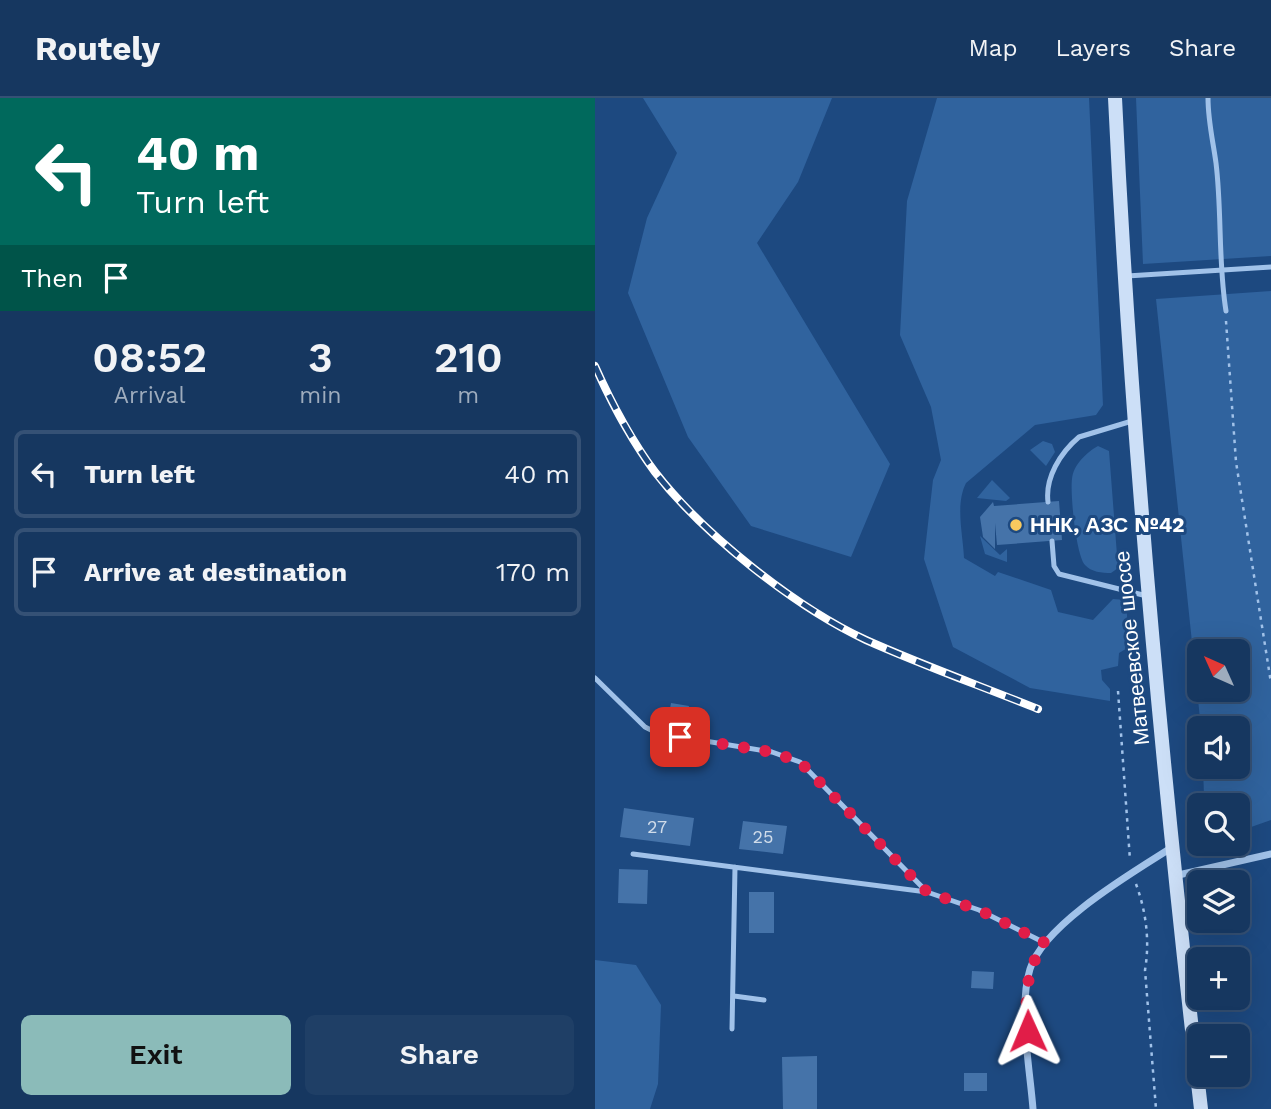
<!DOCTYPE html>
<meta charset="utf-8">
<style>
:root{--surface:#163760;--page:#1f3f66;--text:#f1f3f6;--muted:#9eacbd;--line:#355175;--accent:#8bbbb9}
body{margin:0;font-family:"Work Sans",sans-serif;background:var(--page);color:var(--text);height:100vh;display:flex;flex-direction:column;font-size:26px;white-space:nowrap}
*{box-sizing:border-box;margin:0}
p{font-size:23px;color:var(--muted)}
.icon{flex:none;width:38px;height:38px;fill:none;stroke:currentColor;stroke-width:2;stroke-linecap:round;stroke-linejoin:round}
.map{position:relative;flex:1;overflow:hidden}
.side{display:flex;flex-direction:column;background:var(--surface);width:595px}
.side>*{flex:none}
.top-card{background:#00695c;color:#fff;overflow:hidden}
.needle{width:46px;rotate:315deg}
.tools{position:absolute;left:592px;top:541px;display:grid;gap:14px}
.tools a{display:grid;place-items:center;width:63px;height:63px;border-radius:10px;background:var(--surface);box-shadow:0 7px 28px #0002,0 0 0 2px var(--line);font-size:35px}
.pin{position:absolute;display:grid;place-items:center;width:60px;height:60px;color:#fff;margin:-30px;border-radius:14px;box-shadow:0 4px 10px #0006}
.me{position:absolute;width:77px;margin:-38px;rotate:359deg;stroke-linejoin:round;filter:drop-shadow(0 0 5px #0008)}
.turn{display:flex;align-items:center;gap:24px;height:147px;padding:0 21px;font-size:32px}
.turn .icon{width:91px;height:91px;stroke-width:2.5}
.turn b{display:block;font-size:49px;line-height:60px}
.then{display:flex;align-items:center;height:66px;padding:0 21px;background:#0003;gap:14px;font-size:26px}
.eta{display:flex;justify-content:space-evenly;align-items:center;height:119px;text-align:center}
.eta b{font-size:42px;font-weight:600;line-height:49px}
.cta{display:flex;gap:14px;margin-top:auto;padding:14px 21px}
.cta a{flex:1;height:80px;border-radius:10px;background:var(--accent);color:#111;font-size:28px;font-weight:600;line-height:80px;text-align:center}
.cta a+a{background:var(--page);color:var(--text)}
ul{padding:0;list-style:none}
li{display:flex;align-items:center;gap:21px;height:88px;margin:0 14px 10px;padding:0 7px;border:4px solid var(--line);border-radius:10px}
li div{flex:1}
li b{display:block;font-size:26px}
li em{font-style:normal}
header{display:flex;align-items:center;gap:42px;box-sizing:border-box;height:98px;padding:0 35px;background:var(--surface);border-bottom:2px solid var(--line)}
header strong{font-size:33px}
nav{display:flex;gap:38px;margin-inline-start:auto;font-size:24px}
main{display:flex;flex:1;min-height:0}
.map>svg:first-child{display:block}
.green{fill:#30639e;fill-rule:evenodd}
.building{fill:#4573a9}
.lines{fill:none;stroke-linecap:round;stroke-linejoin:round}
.path{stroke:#a1c2e9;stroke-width:2.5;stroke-dasharray:3.5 5;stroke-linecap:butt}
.lane{stroke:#a1c2e9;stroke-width:5}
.street{stroke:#a1c2e9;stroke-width:7}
.secondary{stroke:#ccdff7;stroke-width:14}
.rail-casing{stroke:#fff;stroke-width:8}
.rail{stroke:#1d4980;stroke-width:5;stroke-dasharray:16;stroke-linecap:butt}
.route{stroke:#e11d48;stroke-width:12;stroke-dasharray:0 21.6}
.poi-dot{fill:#f9ca5f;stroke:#1d4980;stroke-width:2.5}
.labels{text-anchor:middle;stroke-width:6;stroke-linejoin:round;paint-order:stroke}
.number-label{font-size:18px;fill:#d0dcea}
.poi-label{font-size:21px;font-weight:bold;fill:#fff;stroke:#1d4980;text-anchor:start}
.street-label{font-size:21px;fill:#fff;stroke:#1d4980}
</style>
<header>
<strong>Routely</strong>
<nav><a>Map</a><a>Layers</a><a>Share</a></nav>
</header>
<main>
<section class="side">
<div class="top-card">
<div class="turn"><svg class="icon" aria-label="left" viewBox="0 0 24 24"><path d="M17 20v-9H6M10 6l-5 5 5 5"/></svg><div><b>40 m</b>Turn left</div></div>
<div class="then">Then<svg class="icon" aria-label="arrive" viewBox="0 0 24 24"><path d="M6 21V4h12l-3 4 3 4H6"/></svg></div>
</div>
<div class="eta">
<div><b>08:52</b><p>Arrival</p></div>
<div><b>3</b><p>min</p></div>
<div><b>210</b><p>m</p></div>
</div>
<ul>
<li><svg class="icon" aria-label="left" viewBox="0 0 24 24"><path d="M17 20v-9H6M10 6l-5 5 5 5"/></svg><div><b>Turn left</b></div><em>40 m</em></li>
<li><svg class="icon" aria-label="arrive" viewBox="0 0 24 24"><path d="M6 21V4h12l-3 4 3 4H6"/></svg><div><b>Arrive at destination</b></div><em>170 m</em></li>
</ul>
<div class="cta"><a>Exit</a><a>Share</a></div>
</section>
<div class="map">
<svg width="676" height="1011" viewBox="0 0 676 1011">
<rect width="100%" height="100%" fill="#1d4980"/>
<path class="green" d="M48,0H237L203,84L162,145L295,366L256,459L156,428L93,339L33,195L52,120L82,55Z
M342,0H494L508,307L501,317L440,327L371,385C360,407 368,436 369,460L400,478L403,474L456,492L463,514L498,522L518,501L531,502L534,549L524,555L523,568L506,572L507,582L515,591V603L435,590L358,549L329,461L338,382L346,362L336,309L305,237L312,103Z
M541,0H676V158L548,166Z
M676,193V722L642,734V707H618L609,698L608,669L642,668V630H606L561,201ZM604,553H642V592H604Z
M448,343L457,346L460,354L451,368L435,352Z
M503,348L514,353L523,470L516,475C507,475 496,474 490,467C481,457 475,396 477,381C478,367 492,354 503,348Z
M397,382L415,400L411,403L382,400Z
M385,438L405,457L412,451V464L390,456Z
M0,862L41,867L66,907L63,986L55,1011H0Z"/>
<path class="building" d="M464,403L467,442L402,447L400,425V451L388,439L385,419L398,404L399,408Z
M76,605L94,608L91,626L73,622Z
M29,710L99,720L95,748L25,739Z
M148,723L192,728L188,756L144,751Z
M24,771L53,772L52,806L23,805Z
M154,794H179V835H154Z
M377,873L399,874L398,891L376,890Z
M222,958V1011H188L187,959Z
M369,975H392V993H369Z"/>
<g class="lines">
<path class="path" d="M631,223L641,364L676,585
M523,593L535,762
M541,786C551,813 555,843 550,872L561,1011"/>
<path class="lane" d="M613,0C613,23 618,43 621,65C627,114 623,164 631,213
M532,178L676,169
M453,404C450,380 465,355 484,339L537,323
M457,443L459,468L464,476L552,498
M0,580L50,629L62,635L177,654L205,664L332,794
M38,756L332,794L384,812L450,845
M139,898L169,902
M137,931L140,769"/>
<path class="street" d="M579,778L676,756
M438,1011C435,971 423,910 435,871C449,826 537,775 576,750"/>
<path class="secondary" d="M520,0C536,338 567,675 606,1011"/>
<g class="rail-casing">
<path id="rail" d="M0,268C16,304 37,343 60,374C108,436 200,509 271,542C327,567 386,588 443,611"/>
</g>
<use href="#rail" class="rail"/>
</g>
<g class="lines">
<path class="route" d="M85,639L177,654L205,664L332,794L384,812L450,845C430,871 430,901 433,933"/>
</g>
<circle class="poi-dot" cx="421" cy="427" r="7"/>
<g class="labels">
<g class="number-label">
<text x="62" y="735">27</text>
<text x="168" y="745">25</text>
</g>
<g class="poi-label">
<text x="435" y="434">ННК, АЗС №42</text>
</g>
<g class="street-label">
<text transform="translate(537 550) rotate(-96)" y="7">Матвеевское шоссе</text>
</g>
</g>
</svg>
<div class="tools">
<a><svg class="needle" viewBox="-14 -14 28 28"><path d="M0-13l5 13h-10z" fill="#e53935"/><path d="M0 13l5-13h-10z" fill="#9eacbd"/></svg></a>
<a><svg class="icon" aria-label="sound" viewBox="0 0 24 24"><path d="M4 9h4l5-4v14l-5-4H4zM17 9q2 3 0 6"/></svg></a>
<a><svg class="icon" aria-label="search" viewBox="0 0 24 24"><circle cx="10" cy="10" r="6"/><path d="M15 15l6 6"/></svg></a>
<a><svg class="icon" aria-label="layers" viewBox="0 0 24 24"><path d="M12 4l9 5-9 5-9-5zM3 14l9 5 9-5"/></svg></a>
<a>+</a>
<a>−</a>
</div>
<div class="pin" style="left:85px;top:639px;background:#d93025"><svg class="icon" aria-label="arrive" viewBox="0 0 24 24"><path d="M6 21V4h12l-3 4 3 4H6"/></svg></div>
<svg class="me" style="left:433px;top:933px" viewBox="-20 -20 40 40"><path d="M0-17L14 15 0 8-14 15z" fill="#e11d48" stroke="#fff" stroke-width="4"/></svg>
</div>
</main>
